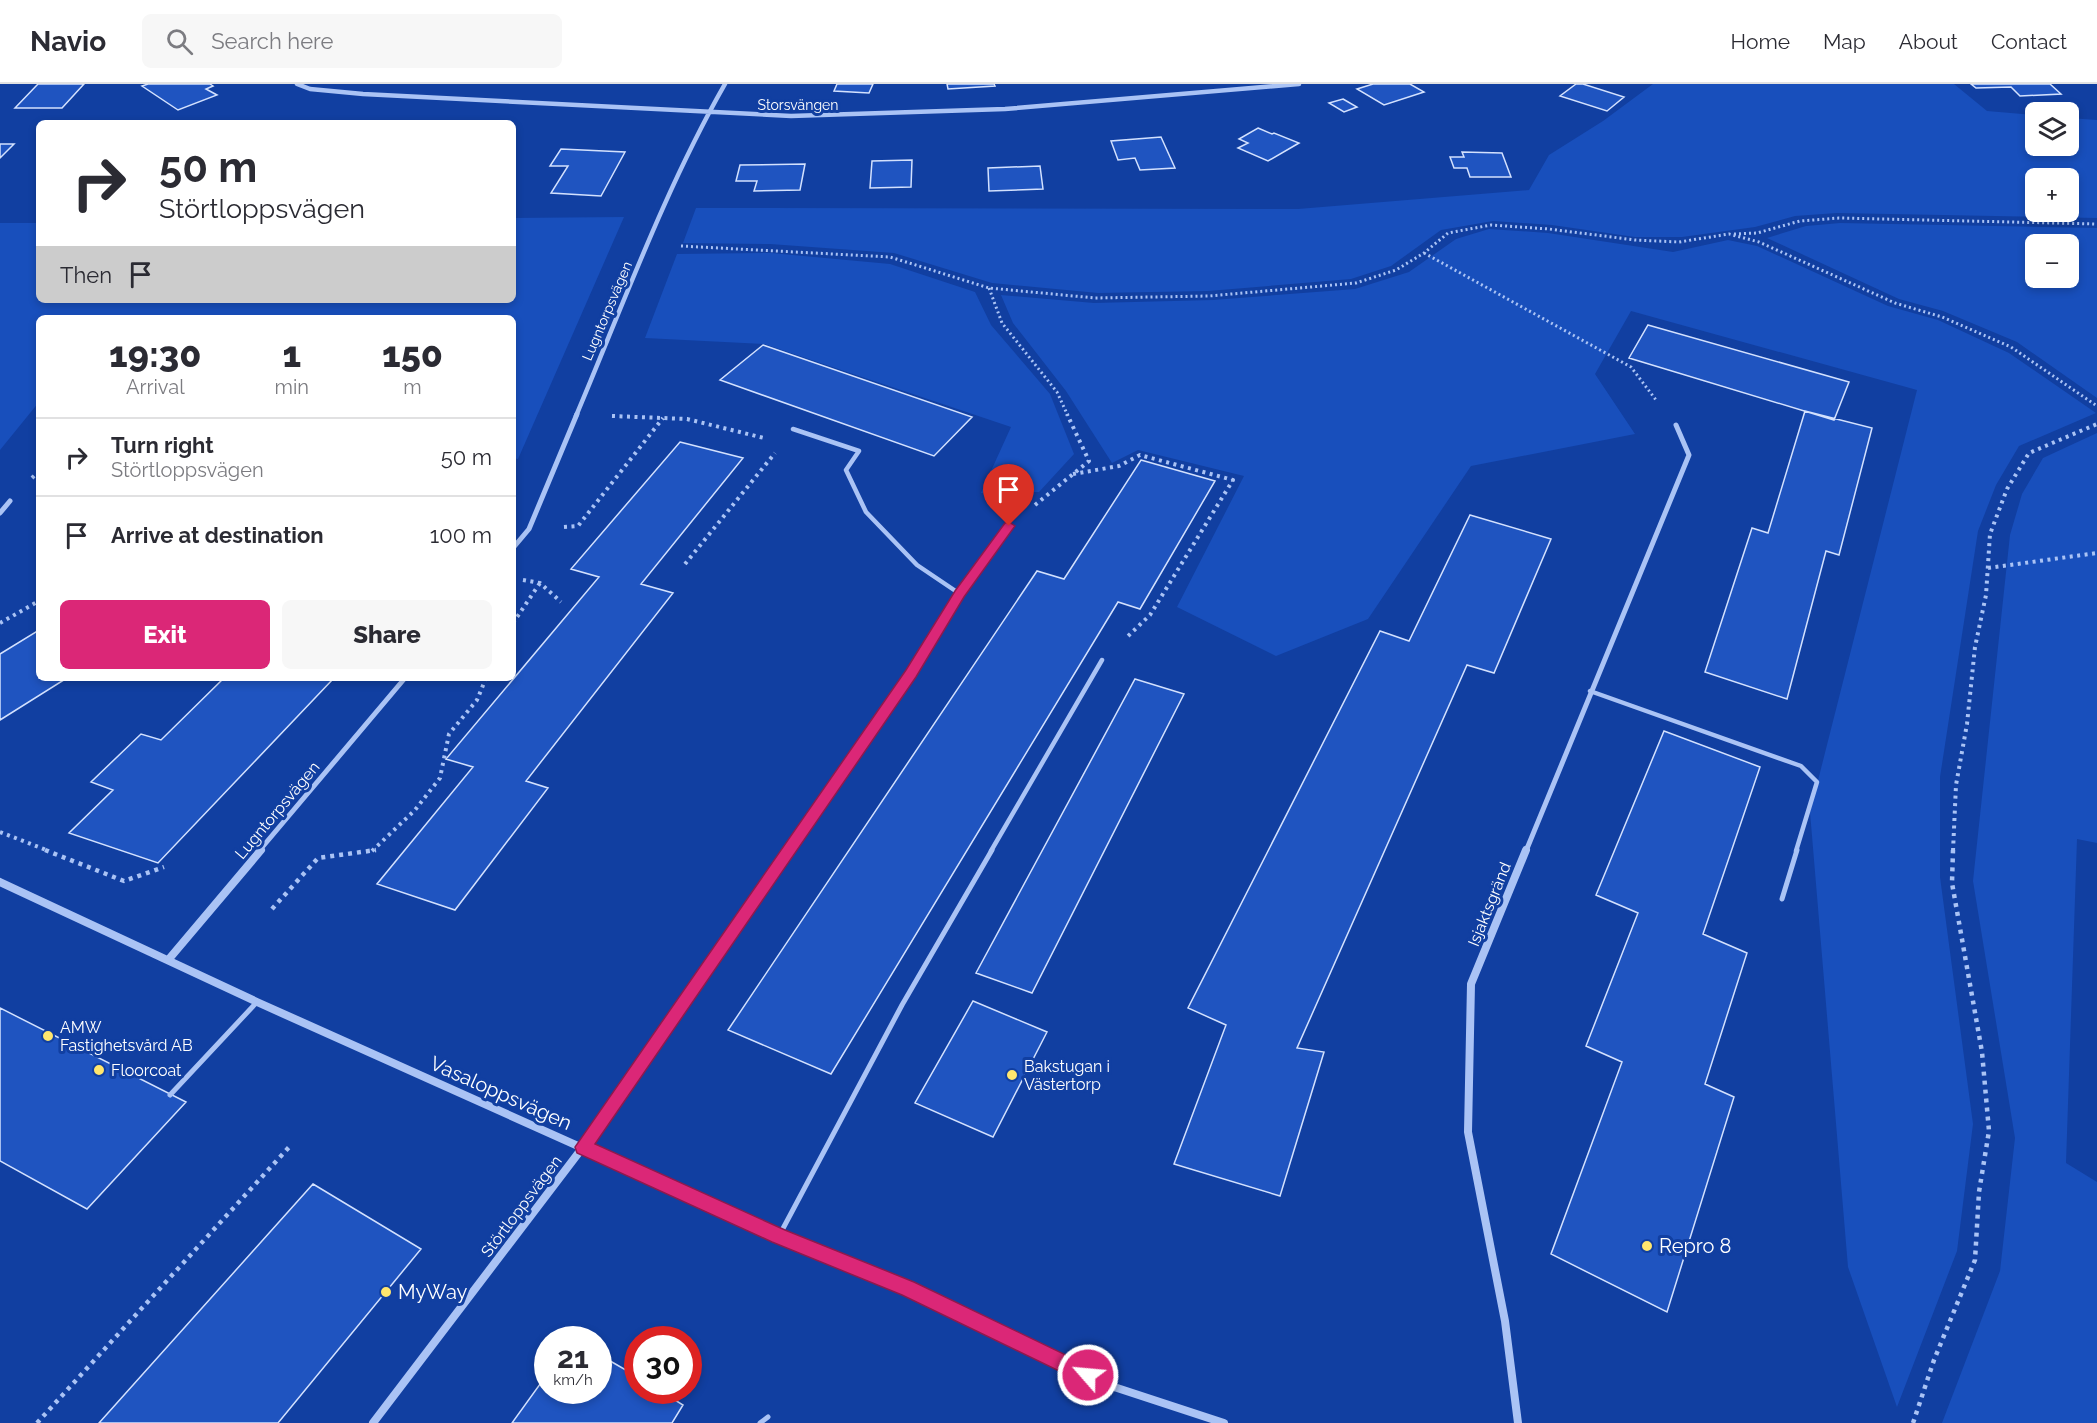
<!DOCTYPE html>
<meta charset="utf-8">
<style>
:root{--surface:#fff;--page:#f7f7f7;--text:#2b2b33;--muted:#7c7c81;--line:#e1e1e2;--accent:#db2777}
body{margin:0;font-family:Raleway,sans-serif;background:var(--page);color:var(--text);height:100vh;display:flex;flex-direction:column;font-size:22px;white-space:nowrap}
*{box-sizing:border-box;margin:0}
p{font-size:20px;color:var(--muted)}
.icon{flex:none;width:33px;height:33px;fill:none;stroke:currentColor;stroke-width:2;stroke-linecap:round;stroke-linejoin:round}
.map{position:relative;flex:1;overflow:hidden}
.sheet{position:absolute;left:36px;top:231px;width:480px;height:366px;display:flex;flex-direction:column;background:var(--surface);border-radius:9px;box-shadow:0 3px 9px #0003}
.sheet>*{flex:none}
.banner{position:absolute;left:36px;top:36px;width:480px;height:183px;border-radius:9px;box-shadow:0 3px 9px #0003;background:#fff;color:var(--text);overflow:hidden}
.controls{position:absolute;left:2025px;top:18px;display:grid;gap:12px}
.controls a{display:grid;place-items:center;width:54px;height:54px;border-radius:9px;background:var(--surface);box-shadow:0 3px 9px #0003;font-size:30px}
.speed{position:absolute;left:534px;top:1242px;display:flex;gap:12px;font-size:30px;font-weight:700;text-align:center}
.speed>*{display:grid;place-content:center;width:78px;height:78px;border-radius:50%;background:var(--surface);box-shadow:0 3px 9px #0003;line-height:1}
.speed small{font-size:15px;font-weight:400}
.speed .limit{border:9px solid #d22;background:#fff;color:#111}
.pin{position:absolute;display:grid;place-items:center;width:51px;height:51px;color:#fff;margin:-62px -26px;border-radius:50% 50% 50% 0;rotate:-45deg;box-shadow:0 0 6px #0007}
.pin .icon{rotate:45deg}
.me{position:absolute;width:66px;margin:-33px;rotate:297deg;stroke-linejoin:round;filter:drop-shadow(0 0 4px #0008)}
.turn{display:flex;align-items:center;gap:21px;height:126px;padding:0 24px;font-size:27px}
.turn .icon{width:78px;height:78px;stroke-width:2.5}
.turn b{display:block;font-size:42px;line-height:51px}
.then{display:flex;align-items:center;height:57px;padding:0 24px;background:#0003;gap:12px;font-size:22px}
.eta{display:flex;justify-content:space-evenly;align-items:center;height:102px;text-align:center}
.eta b{font-size:36px;font-weight:800;line-height:42px}
.action{display:flex;gap:12px;margin-top:auto;padding:12px 24px}
.action a{flex:1;height:69px;border-radius:9px;background:var(--accent);color:#fff;font-size:24px;font-weight:800;line-height:69px;text-align:center}
.action a+a{background:var(--page);color:var(--text)}
ul{padding:0;list-style:none}
li{display:flex;align-items:center;gap:18px;height:78px;padding:0 24px;border-top:2px solid var(--line)}
li div{flex:1}
li b{display:block;font-size:22px}
li em{font-style:normal}
header{display:flex;align-items:center;gap:36px;box-sizing:border-box;height:84px;padding:0 30px;background:var(--surface);border-bottom:2px solid var(--line)}
header strong{font-size:28px}
nav{display:flex;gap:33px;margin-inline-start:auto;font-size:21px}
.search{width:420px;height:54px;background:var(--page);display:flex;align-items:center;gap:15px;box-sizing:border-box;padding:0 21px;border-radius:9px;color:var(--muted);font-size:22px}
.map>svg:first-child{display:block}
.green{fill:#184fbc;fill-rule:evenodd}
.building{fill:#1f54c0;stroke:#d3e1fe;stroke-width:1.5}
.lines{fill:none;stroke-linecap:round;stroke-linejoin:round}
.path-far2{stroke:#aac3f5;stroke-width:3;stroke-dasharray:2 3;stroke-linecap:butt}
.path-far1{stroke:#aac3f5;stroke-width:4;stroke-dasharray:3 4.5;stroke-linecap:butt}
.path{stroke:#aac3f5;stroke-width:4.5;stroke-dasharray:4 5;stroke-linecap:butt}
.lane-far1{stroke:#aac3f5;stroke-width:4.5}
.lane{stroke:#aac3f5;stroke-width:5}
.street-far2{stroke:#aac3f5;stroke-width:4.5}
.street-far1{stroke:#aac3f5;stroke-width:5}
.street{stroke:#aac3f5;stroke-width:8}
.route{fill:#db2777;stroke:#8e194d;stroke-width:1.5}
.poi-dot{fill:#ffe66e;stroke:#113fa1;stroke-width:2}
.labels{text-anchor:middle;stroke-width:6;stroke-linejoin:round;paint-order:stroke}
.far-street-label{font-size:14px;fill:#fff;stroke:#113fa1}
.street-label{font-size:16px;fill:#fff;stroke:#113fa1}
.poi-label{font-size:16px;fill:#fff;stroke:#113fa1;text-anchor:start}
.near-street-label{font-size:20px;fill:#fff;stroke:#113fa1}
.near-poi-label{font-size:20px;fill:#fff;stroke:#113fa1;text-anchor:start}
</style>
<header>
<strong>Navio</strong>
<div class="search"><svg class="icon" aria-label="search" viewBox="0 0 24 24"><circle cx="10" cy="10" r="6"/><path d="M15 15l6 6"/></svg>Search here</div>
<nav><a>Home</a><a>Map</a><a>About</a><a>Contact</a></nav>
</header>
<div class="map">
<svg width="2097" height="1339" viewBox="0 0 2097 1339">
<rect width="100%" height="100%" fill="#113fa1"/>
<path class="green" d="M1653,0H1954L1987,27L2035,31L2036,62H2068L2069,34L2097,36V134L1837,129L1795,132L1755,143L1682,153H1635L1552,141L1493,137L1441,146L1391,182L1351,195L1208,207L1098,209L992,199L894,169L770,160L683,159L696,124L1298,125L1529,106L1549,71L1603,37ZM2036,94H2068V128H2036Z
M624,133L518,375L513,374V234H39V318L0,366V139H39V216H513V134Z
M1840,139L2097,144V314L2017,258L1943,227L1899,215L1767,154L1806,142ZM2068,160V194H2036V160Z
M1489,145L1548,149L1673,168L1728,156L1757,162L1888,222L1938,236L2009,269L2096,329L2019,362L1996,401L1978,447L1940,693V793L1973,1040L1957,1167L1897,1323L1848,1183L1810,728L1917,306L1631,227L1595,290L1635,350L1471,382L1368,535L1276,572L1177,523L1244,392L1138,366L1112,379L1066,307L1013,239L1001,211L1094,219L1213,216L1355,205L1409,188L1456,155Z
M771,169L890,180L975,208L991,241L1050,310L1074,370L1039,408L981,409L1011,343L764,260L645,254L677,170Z
M2097,349V759L2077,755L2066,1079L2097,1098V1339H1942L2000,1187L2015,1054L1973,797L2010,451L2022,410L2043,374Z"/>
<path class="building" d="M38,0H84L62,24H15Z
M148,0H210L213,2L206,5L217,11L178,26L142,2Z
M837,0H873L869,9L834,7Z
M947,0H994L995,2L948,5Z
M1373,0H1410L1424,8L1384,21L1357,5Z
M1576,0H1583L1624,13L1607,27L1560,12Z
M1971,0H2050L2061,10L2020,12L2011,3L1976,4Z
M1343,15L1357,23L1344,28L1329,19Z
M1258,44L1272,50L1274,49L1299,59L1268,77L1238,64L1248,59L1239,55Z
M1161,53L1175,84L1140,86L1135,74L1118,76L1111,57Z
M0,60H14L0,74Z
M561,65L625,68L601,112L551,109L568,82H550Z
M1462,68L1502,69L1511,93H1470L1467,84H1454L1450,73H1464Z
M912,76L911,103L870,104L872,77Z
M805,80L800,106L754,107L757,97H736L740,81Z
M1040,82L1043,105L989,107L988,84Z
M1648,241L1849,298L1834,336L1629,274Z
M763,261L972,333L934,372L720,296Z
M1805,327L1872,344L1839,471L1826,467L1787,615L1705,588L1752,444L1768,449Z
M680,358L743,374L641,500L673,509L526,697L548,704L455,826L377,800L473,683L446,675L599,493L571,485Z
M1141,376L1215,397L1140,525L1118,518L831,990L728,946L1037,487L1064,495Z
M1470,431L1551,455L1494,589L1467,581L1297,964L1324,968L1280,1112L1174,1080L1226,941L1188,924L1380,547L1409,557Z
M39,546V594H67L0,636V570Z
M224,594H334L158,779L69,749L113,706L91,698L141,650L161,656Z
M1135,595L1184,610L1032,909L976,889Z
M1664,647L1760,683L1703,850L1747,869L1705,1000L1734,1013L1667,1228L1551,1170L1622,978L1586,962L1638,829L1596,811Z
M973,917L1047,948L993,1053L915,1019Z
M0,924L186,1018L87,1125L0,1077Z
M313,1100L421,1165L278,1339H99Z
M598,1270L638,1293V1306H659L683,1321L672,1339H512L548,1289V1306H598Z"/>
<g class="lines">
<path class="path-far2" d="M1734,150L1757,149L1800,137L1839,134L2097,140
M681,162L890,173L989,204L1095,214L1209,212L1356,199L1396,186L1424,169L1448,149L1491,141L1549,145L1635,156L1679,158L1729,150L1759,158L1895,219L1942,233L2011,263L2097,322
M1424,169L1631,283L1656,316
M989,204L1002,239L1057,308L1068,332"/>
<path class="path-far1" d="M612,332L687,335L764,354
M1073,390L1119,382L1140,371L1233,396L1150,531L1125,555
M32,394L39,387
M1035,421L1089,377L1067,330
M564,443L578,442L663,334
M685,480L775,369
M1988,484L2097,469
M523,496L540,499L561,518
M0,539L39,517
M513,539L540,499
M0,748L49,767
M372,767L415,726L440,694L449,650L477,616L486,594
M1953,767L1956,701L1967,640L1975,563L1986,511L1990,450L2007,405L2029,369L2097,340"/>
<path class="path" d="M45,766L124,797L164,783
M272,825L318,774L376,766
M37,1339L291,1061
M1913,1339L1934,1276L1975,1176L1979,1108L1989,1047L1982,968L1952,799L1953,766"/>
<path class="lane-far1" d="M793,345L859,367L846,386L866,428L917,481L960,510
M1590,607L1801,682L1817,698L1796,767
M991,767L1102,576"/>
<path class="lane" d="M1782,815L1797,766
M170,1011L257,918
M779,1152L902,921L992,766
M760,1339L768,1333"/>
<path class="street-far2" d="M297,0L310,5L363,10L791,32L1005,25L1299,0
M576,332C623,221 665,105 725,0"/>
<path class="street-far1" d="M0,429L10,417
M513,464L529,445L577,330
M259,767L405,594
M788,767L911,590L960,510L1009,442
M1526,767L1689,371L1676,341"/>
<path class="street" d="M0,798L257,918L779,1152L908,1204L1105,1300L1224,1339
M169,875L261,766
M373,1339L583,1063L789,766
M1518,1339L1505,1237L1468,1048L1471,900L1526,766"/>
</g>
<path class="route" d="M1009,438L1015,442L964,513L916,593L595,1060L785,1146L914,1198L1095,1285L1097,1291L1095,1298L1088,1301L902,1211L772,1158L577,1069L575,1063L906,586L955,507L1005,439Z"/>
<g class="poi-dot">
<circle cx="48" cy="952" r="6"/>
<circle cx="99" cy="986" r="6"/>
<circle cx="1012" cy="991" r="6"/>
<circle cx="1647" cy="1162" r="6"/>
<circle cx="386" cy="1208" r="6"/>
</g>
<g class="labels">
<g class="far-street-label">
<text x="798" y="26">Storsvängen</text>
<text transform="translate(607 227) rotate(-67)" y="5">Lugntorpsvägen</text>
</g>
<g class="street-label">
<text transform="translate(277 726) rotate(-50)" y="6">Lugntorpsvägen</text>
<text transform="translate(1489 820) rotate(-68)" y="6">Isjaktsgränd</text>
<text transform="translate(521 1122) rotate(-53)" y="6">Störtloppsvägen</text>
</g>
<g class="poi-label">
<text x="60" y="949">AMW<tspan x="60" dy="18">Fastighetsvård AB</tspan></text>
<text x="1024" y="988">Bakstugan i<tspan x="1024" dy="18">Västertorp</tspan></text>
<text x="111" y="992">Floorcoat</text>
</g>
<g class="near-street-label">
<text transform="translate(501 1009) rotate(24)" y="7">Vasaloppsvägen</text>
</g>
<g class="near-poi-label">
<text x="1659" y="1169">Repro 8</text>
<text x="398" y="1215">MyWay</text>
</g>
</g>
</svg>
<div class="controls">
<a><svg class="icon" aria-label="layers" viewBox="0 0 24 24"><path d="M12 4l9 5-9 5-9-5zM3 14l9 5 9-5"/></svg></a>
<a>+</a>
<a>−</a>
</div>
<div class="speed"><div>21<small>km/h</small></div><div class="limit">30</div></div>
<div class="pin" style="left:1009px;top:442px;background:#d93025"><svg class="icon" aria-label="arrive" viewBox="0 0 24 24"><path d="M6 21V4h12l-3 4 3 4H6"/></svg></div>
<svg class="me" style="left:1088px;top:1291px" viewBox="-20 -20 40 40"><circle r="17" fill="#db2777" stroke="#fff" stroke-width="3"/><path d="M0-11L8 9 0 5-8 9z" fill="#fff"/></svg>
<div class="banner">
<div class="turn"><svg class="icon" aria-label="right" viewBox="0 0 24 24"><path d="M7 20v-9h11M14 6l5 5-5 5"/></svg><div><b>50 m</b>Störtloppsvägen</div></div>
<div class="then">Then<svg class="icon" aria-label="arrive" viewBox="0 0 24 24"><path d="M6 21V4h12l-3 4 3 4H6"/></svg></div>
</div>
<section class="sheet">
<div class="eta">
<div><b>19:30</b><p>Arrival</p></div>
<div><b>1</b><p>min</p></div>
<div><b>150</b><p>m</p></div>
</div>
<ul>
<li><svg class="icon" aria-label="right" viewBox="0 0 24 24"><path d="M7 20v-9h11M14 6l5 5-5 5"/></svg><div><b>Turn right</b><p>Störtloppsvägen</p></div><em>50 m</em></li>
<li><svg class="icon" aria-label="arrive" viewBox="0 0 24 24"><path d="M6 21V4h12l-3 4 3 4H6"/></svg><div><b>Arrive at destination</b></div><em>100 m</em></li>
</ul>
<div class="action"><a>Exit</a><a>Share</a></div>
</section>
</div>
